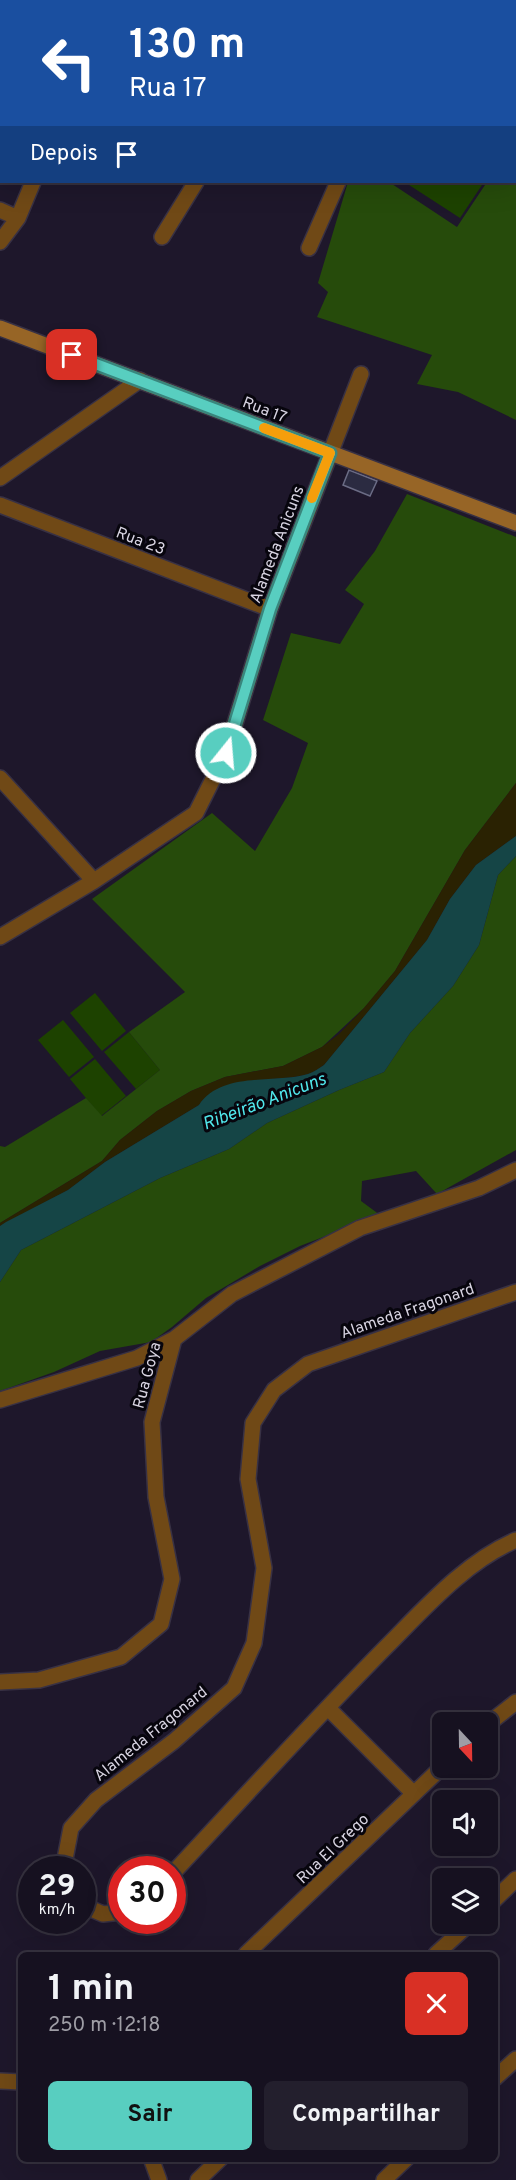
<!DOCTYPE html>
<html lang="pt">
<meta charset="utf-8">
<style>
:root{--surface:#161120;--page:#231f2d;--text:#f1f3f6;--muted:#9e9da5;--line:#35313e;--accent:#58cec0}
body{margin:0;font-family:Overpass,sans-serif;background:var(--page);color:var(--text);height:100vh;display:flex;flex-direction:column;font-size:22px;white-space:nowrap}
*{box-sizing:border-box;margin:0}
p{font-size:20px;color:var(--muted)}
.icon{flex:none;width:33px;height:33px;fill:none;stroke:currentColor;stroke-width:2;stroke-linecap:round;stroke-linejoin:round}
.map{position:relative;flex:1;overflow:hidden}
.details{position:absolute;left:18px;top:1952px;width:480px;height:210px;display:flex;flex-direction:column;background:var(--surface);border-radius:9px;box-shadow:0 6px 24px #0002,0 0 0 2px var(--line)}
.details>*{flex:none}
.top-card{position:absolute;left:0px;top:0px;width:516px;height:183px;box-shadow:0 6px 24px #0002,0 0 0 2px var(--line);background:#1a4fa0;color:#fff;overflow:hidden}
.needle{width:39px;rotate:158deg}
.buttons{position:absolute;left:432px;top:1712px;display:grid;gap:12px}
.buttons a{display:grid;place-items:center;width:66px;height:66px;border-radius:9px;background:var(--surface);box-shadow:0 6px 24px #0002,0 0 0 2px var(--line);font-size:30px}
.speed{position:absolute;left:18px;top:1856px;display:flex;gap:12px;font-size:30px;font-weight:700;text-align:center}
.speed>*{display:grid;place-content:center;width:78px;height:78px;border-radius:50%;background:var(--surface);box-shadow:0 6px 24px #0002,0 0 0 2px var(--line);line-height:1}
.speed small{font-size:15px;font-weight:400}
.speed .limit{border:9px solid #d22;background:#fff;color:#111}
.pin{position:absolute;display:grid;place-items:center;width:51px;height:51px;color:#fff;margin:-26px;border-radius:12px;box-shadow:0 3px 9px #0006}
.me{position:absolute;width:66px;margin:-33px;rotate:17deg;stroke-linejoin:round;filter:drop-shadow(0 0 4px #0008)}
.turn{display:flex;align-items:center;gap:21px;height:126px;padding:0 30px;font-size:27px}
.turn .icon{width:78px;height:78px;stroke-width:2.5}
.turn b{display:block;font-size:42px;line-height:51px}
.then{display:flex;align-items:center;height:57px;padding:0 30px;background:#0003;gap:12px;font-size:22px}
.round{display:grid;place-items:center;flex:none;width:63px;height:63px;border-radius:9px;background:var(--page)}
.summary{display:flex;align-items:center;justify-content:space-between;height:102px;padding:0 30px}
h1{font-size:36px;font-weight:700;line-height:45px}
.action{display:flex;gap:12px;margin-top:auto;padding:12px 30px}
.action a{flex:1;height:69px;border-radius:9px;background:var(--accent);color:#111;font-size:24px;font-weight:700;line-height:69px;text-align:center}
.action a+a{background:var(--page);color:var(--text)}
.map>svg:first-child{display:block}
.green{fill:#1d4200}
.forest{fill:#264b0b}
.sand{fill:#2a2202}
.water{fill:#154546}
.building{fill:#2b2b41;stroke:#6b6c85;stroke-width:1.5}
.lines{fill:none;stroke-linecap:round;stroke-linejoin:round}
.street-casing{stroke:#383144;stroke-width:18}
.secondary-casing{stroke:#383144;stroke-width:18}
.street{stroke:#704916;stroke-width:15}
.secondary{stroke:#976526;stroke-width:15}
.route-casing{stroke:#39867d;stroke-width:15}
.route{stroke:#58cec0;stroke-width:10}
.slow{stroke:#f59e0b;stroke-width:10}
.labels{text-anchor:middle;stroke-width:6;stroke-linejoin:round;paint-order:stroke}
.street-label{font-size:16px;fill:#d7d3e1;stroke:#07050d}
.water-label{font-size:18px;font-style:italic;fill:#50e6eb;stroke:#07050d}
</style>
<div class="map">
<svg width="516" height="2180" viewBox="0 0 516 2180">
<rect width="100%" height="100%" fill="#1e172b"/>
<path class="green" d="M408,182H484L460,218L406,183Z
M95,993L126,1031L102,1051L70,1013Z
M63,1020L94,1057L69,1077L38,1040Z
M129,1032L160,1070L136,1089L104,1052Z
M95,1059L126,1096L101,1116L70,1079Z"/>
<path class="forest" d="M380,0H516V420L458,392L417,384L432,355L317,317L328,292L318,283L348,182H389L457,227L487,182H514V2Z
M407,494L516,537V783L465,850L395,971L364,1008L322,1047L283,1066L225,1077L191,1091L157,1111L120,1140L102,1161L0,1223V1146L5,1147L86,1098L102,1116L160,1070L129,1032L185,992L92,899L212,813L255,851L292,788L308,743L263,720L291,633L340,644L364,604L345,590L375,551Z
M516,856V1150L437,1194L416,1171L362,1181L361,1201L380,1215L300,1246L260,1266L206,1298L172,1327L151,1342L100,1351L54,1372L0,1391V1282L21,1250L160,1178L229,1149L267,1123L339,1090L384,1072L410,1033L453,986L479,945L498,875Z"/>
<path class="sand" d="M516,783V836L476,865L450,899L427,940L324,1065C319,1068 314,1072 308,1074C277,1083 220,1074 199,1105L105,1162L68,1190L0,1226V1223L102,1161L120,1140L157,1111L191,1091L225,1077L283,1066L322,1047L339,1034L364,1008L395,971L465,850Z"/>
<path class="water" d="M516,836V856L498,875L479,945L453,986L410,1033L384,1072L339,1090L267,1123L229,1149L160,1178L21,1250L0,1282V1226L6,1222L68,1190L105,1162L199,1105C222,1071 274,1084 308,1074C314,1072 319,1068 324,1065L427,940L450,899L476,865Z"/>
<path class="building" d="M349,470L377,481L370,496L343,485Z"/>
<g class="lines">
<g class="street-casing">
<path id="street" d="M32,0L34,2
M65,2V0
M362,2V0
M0,210L18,218
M162,237L196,182
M0,242L18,218L33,182
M309,248L338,182
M0,478L140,380
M0,505L270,609
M0,778L94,881
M0,937L94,881L196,813L226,753L270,609L361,374
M0,1400L137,1358L174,1339
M0,1682L39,1680L121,1657L161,1624L172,1579L156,1497L152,1422L174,1339L232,1294L360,1228L479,1188L516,1170
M328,1708L414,1794
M488,1724L516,1702
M68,1869L65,1859L71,1828L96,1800L174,1741L234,1688L254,1643L264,1568L248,1479L253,1423L274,1390L308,1364L516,1292
M172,1874C243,1798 313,1721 386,1647C425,1608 465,1562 516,1540
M82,1905L103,1914L122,1912
M488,1906L516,1879
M246,1954L442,1767
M436,1954L470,1923
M495,2078L516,2059
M0,2081L21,2082
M151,2158L159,2180
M198,2180L221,2158
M384,2180L407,2158"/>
</g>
<g class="secondary-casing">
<path id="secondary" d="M0,328L516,523"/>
</g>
<use href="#street" class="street"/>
<use href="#secondary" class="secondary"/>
</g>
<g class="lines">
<g class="route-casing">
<path id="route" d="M72,355L330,453L270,609L226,753"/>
</g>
<use href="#route" class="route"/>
<path class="slow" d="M264,428L330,453L312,498"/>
</g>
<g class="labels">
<g class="street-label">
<text transform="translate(265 409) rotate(21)" y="6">Rua 17</text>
<text transform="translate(141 540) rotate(21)" y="6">Rua 23</text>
<text transform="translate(276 544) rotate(-69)" y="6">Alameda Anicuns</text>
<text transform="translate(407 1310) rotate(-19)" y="6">Alameda Fragonard</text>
<text transform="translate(146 1375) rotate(-75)" y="6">Rua Goya</text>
<text transform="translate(150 1733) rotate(-39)" y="6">Alameda Fragonard</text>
<text transform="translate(332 1848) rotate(-44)" y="6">Rua El Grego</text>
</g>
<g class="water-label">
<text transform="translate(264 1101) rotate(-21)" y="6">Ribeirão Anicuns</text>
</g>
</g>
</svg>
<div class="buttons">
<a><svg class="needle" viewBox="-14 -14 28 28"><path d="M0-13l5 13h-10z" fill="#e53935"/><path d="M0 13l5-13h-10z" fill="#9e9da5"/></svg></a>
<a><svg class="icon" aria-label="sound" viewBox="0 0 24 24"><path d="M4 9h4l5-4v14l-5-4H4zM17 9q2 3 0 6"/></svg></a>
<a><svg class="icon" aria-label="layers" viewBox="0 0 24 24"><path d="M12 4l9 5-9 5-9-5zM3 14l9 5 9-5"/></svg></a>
</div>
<div class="speed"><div>29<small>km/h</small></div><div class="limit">30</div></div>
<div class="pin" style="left:72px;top:355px;background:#d93025"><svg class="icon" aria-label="arrive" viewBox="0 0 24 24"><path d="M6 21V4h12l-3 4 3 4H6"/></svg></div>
<svg class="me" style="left:226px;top:753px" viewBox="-20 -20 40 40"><circle r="17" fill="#58cec0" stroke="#fff" stroke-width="3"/><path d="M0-11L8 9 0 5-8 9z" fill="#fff"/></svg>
<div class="top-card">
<div class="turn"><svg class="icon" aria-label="left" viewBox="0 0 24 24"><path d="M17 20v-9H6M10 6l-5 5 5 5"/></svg><div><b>130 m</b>Rua 17</div></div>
<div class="then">Depois<svg class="icon" aria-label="arrive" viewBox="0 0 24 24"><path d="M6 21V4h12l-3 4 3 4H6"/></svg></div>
</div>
<section class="details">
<div class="summary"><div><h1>1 min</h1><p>250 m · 12:18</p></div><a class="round" style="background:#d93025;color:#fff"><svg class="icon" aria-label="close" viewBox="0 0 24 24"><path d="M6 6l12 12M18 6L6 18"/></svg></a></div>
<div class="action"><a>Sair</a><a>Compartilhar</a></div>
</section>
</div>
